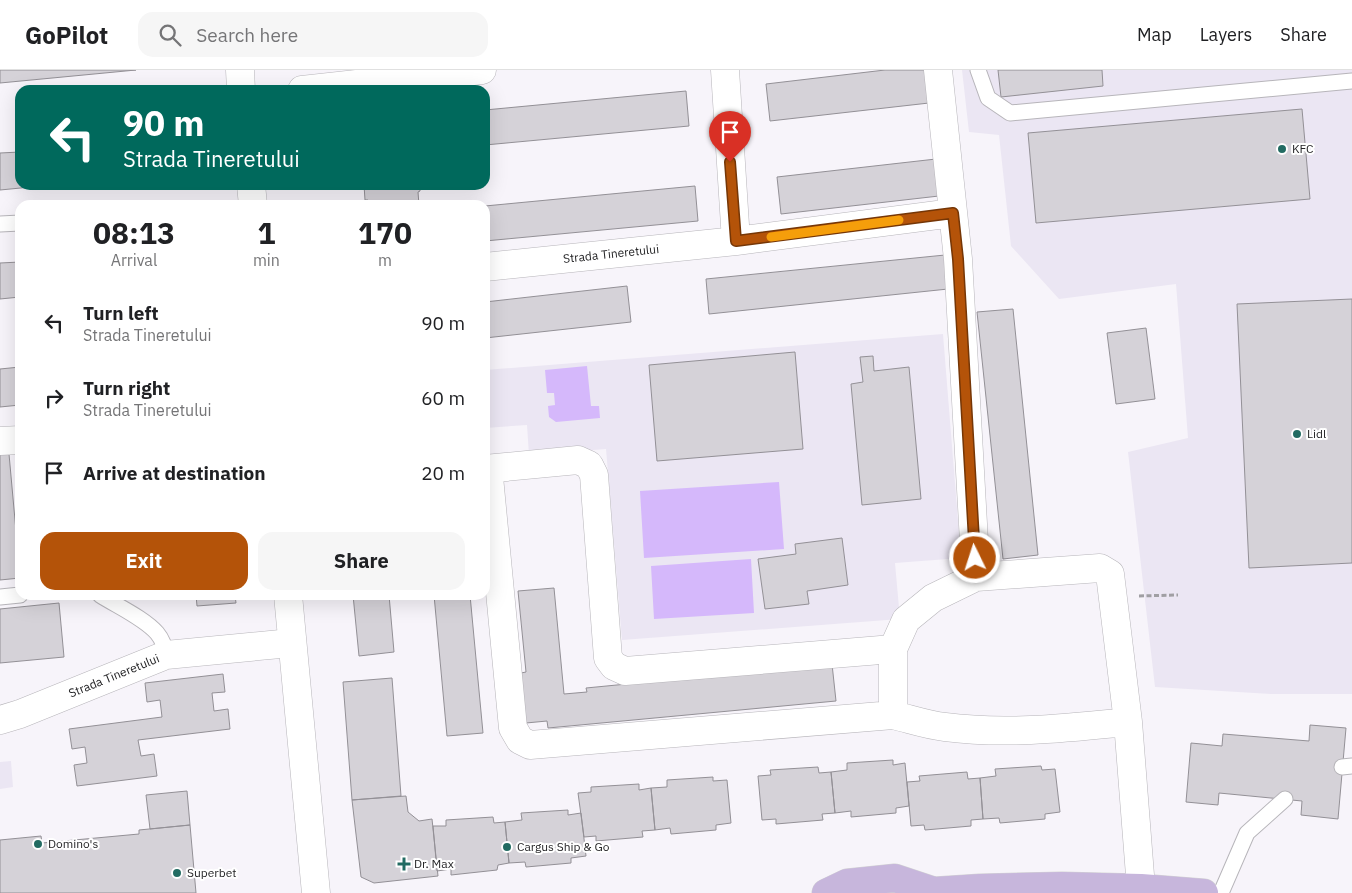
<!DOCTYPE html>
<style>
:root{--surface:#fff;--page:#f6f6f6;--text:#202124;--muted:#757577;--line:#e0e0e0;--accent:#b45309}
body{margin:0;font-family:"IBM Plex Sans",sans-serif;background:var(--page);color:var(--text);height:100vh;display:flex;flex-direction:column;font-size:19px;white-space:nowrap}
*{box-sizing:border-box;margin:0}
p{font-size:16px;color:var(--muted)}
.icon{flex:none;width:28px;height:28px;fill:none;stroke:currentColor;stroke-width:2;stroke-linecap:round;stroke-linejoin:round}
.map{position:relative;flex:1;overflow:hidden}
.sheet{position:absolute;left:15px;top:130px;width:475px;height:400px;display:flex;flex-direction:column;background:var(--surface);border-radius:15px;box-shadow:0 5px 20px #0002}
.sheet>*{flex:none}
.guide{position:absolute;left:15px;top:15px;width:475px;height:105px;border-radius:15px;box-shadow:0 5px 20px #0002;background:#00695c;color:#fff;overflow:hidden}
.pin{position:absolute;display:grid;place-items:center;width:42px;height:42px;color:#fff;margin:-51px -21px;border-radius:50% 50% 50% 0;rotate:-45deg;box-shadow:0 0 5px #0007}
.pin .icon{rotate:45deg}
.me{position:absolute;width:55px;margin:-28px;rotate:356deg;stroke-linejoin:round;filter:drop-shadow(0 0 4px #0008)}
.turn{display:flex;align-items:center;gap:18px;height:105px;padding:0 25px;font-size:22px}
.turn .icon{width:65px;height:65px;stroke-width:2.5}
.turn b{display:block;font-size:35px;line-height:42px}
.eta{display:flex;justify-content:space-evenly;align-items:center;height:85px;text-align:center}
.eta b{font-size:30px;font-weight:800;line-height:35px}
.button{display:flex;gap:10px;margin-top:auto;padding:10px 25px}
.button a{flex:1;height:58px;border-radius:15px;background:var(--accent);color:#fff;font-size:20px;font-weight:800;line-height:58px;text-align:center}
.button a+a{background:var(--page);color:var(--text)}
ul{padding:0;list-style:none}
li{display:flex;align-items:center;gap:15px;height:75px;padding:0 25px}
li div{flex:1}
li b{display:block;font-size:19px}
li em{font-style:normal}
header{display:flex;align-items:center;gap:30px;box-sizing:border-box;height:70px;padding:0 25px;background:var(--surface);border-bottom:1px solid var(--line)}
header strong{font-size:24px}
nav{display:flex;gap:28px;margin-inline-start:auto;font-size:18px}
.search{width:350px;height:45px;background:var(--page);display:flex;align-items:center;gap:12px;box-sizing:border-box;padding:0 18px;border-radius:15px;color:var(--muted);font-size:19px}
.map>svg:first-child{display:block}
.built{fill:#ebe6f3}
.green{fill:#d5b8fb}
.building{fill:#d5d2d8;stroke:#939096}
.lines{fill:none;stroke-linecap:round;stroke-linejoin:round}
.lane-casing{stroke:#b7b5ba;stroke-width:17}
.street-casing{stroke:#b7b5ba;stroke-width:29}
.secondary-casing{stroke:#b7b5ba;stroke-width:29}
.primary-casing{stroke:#d3d3d4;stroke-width:29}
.path{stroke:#a09fa3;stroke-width:3;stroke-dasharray:5 2.5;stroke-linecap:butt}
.lane{stroke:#fff;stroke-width:15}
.street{stroke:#fff;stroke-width:28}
.secondary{stroke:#fff;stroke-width:28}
.primary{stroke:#c7b6dc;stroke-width:28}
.route-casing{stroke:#753606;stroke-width:12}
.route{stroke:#b45309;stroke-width:9}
.slow{stroke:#f59e0b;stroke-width:9}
.poi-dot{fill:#226b62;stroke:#fff;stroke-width:2}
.labels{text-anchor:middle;stroke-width:4;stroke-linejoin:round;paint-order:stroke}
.poi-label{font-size:12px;fill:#242426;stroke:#fff;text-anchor:start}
.street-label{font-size:12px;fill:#242426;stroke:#fff}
</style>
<header>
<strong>GoPilot</strong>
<div class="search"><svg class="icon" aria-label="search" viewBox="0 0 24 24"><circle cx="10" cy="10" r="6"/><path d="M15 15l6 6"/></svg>Search here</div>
<nav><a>Map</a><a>Layers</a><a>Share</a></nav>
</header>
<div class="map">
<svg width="1352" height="823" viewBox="0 0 1352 823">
<rect width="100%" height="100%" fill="#f7f4fa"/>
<path class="built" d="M962,0H1352V624H1271L1155,617L1128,382L1188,368L1176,214L1059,229L1011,176L999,65L969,62Z
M943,264L961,488L895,493L900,549L622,570L606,379L529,385L527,355L485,358V300Z
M11,691L13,717L0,719V692Z"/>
<path class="green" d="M587,296L591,336H599L600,348L556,352L549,347L548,336L555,335L554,323H547L545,300Z
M779,412L784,479L644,488L640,421Z
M751,489L754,543L654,549L651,496Z"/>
<path class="building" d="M0,0H136L0,13Z
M885,0H925L929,33L770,51L766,14Z
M998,0H1102L1103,16L1001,27Z
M686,21L689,56L485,75V40Z
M1302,39L1310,129L1036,153L1028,63Z
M20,82V115H52L0,120V83Z
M936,89L939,126L781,144L777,107Z
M364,115H420V121L418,122L419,135H368V130H365Z
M695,116L698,151L485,171V136Z
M945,185L948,219L709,244L706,209Z
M20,192V227L0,229V193Z
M627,216L631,252L485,268V232Z
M1352,229V493L1249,498L1237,234Z
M1013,239L1038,485L1003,489L977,242Z
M1146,258L1155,329L1116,334L1107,263Z
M795,282L803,379L657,391L649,295Z
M873,286L874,301L909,297L921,429L862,435L851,314L863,312L860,287Z
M20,297V335L0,337V299Z
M0,384H9L18,483L20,482V508L0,510Z
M842,468L848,515L807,521L809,534L765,539L758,489L796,484L795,474Z
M554,518L564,624L587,622L586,618L832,594L836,631L548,658L547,651L526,653L521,603L526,602L518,521Z
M196,525H235L236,533L197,536Z
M353,525H389L394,582L359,586Z
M434,525H470L483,663L447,666Z
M59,533L64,587L0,593V539Z
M223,604L225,622L212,623L214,641L228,639L230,659L138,670L141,686L154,684L157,706L77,716L74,695L87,693L85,677L72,679L69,659L162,647L160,630L147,632L145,613Z
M392,608L401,726L352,730L343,612Z
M1310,655L1346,658L1338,749L1301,745L1302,731L1219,723L1218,735L1186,732L1191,673L1222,676L1223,664L1309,671Z
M893,690V695L905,693L909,736L896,738V743L851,747V741L835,743L831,702L847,700V693Z
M1041,696L1042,700L1055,699L1060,742L1045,744V749L1000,753L999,748L983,749L980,708L996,706L995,699Z
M818,697L819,703L831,702L835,743L822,744L823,750L776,754V749L762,750L758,706L771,705L770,700Z
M967,702L968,709L980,708L983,749L971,750V756L925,760L924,755L911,756L907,712L920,711L919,706Z
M713,707V711L727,710L731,753L716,755V760L671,764L670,758L655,760L651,718L667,717V710Z
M639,714V720L651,718L655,760L642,761L643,767L596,771V766L584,767L578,723L591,722V717Z
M187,721L190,755L150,759L146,725Z
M406,726L408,742L419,751L432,749L438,806L374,813L361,807L352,730Z
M568,740V745L581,743L586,786L571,788V793L526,797L525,792L509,793L505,752L522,750L521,743Z
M493,747L494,753L505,752L509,793L498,795L497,800L451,805V799L437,801L433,756H446V750Z
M190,755L196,823H0V770L41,766L42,773L139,764V760Z"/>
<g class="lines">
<g class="lane-casing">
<path id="lane" d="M978,0L988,28L1010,43L1352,11
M0,154L20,153
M100,525C117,536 144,548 157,563C162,569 165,577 166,585
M0,527L20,525
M1342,697L1352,696
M1221,823L1247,763L1285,729"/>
</g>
<g class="street-casing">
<path id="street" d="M725,0L736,171
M938,0L958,189L976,507
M302,20L482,0
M485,197L736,171L953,143
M0,371L20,370
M485,399L489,407L513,658L520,670L530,675L893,645V579L906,550L933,528L976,507L1100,498L1110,504L1128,652L1141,818
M485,399L578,390L589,395L594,405L608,588L614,596L625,601L893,579
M893,645C910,649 927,655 945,657C1006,665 1067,658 1128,652
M0,650L20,644L166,585L291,573"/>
</g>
<g class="secondary-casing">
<path id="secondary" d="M240,0L241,20
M251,115L253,135
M288,525L316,823"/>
</g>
<g class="primary-casing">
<path id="primary" d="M826,823L847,813L895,808L934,821L980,818L1062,816L1141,818L1204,823"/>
</g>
<path class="path" d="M1139,526L1178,525"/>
<use href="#lane" class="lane"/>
<use href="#street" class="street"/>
<use href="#secondary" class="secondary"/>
<use href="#primary" class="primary"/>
</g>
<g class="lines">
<g class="route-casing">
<path id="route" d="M730,92L736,171L953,143L958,189L975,488"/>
</g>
<use href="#route" class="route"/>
<path class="slow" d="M771,167L899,150"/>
</g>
<g class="poi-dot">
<circle cx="1282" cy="79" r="5"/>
<circle cx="1297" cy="364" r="5"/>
<circle cx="38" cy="774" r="5"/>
<circle cx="507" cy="777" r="5"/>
<path d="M401.5 786.5h5v5h5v5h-5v5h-5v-5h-5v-5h5z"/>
<circle cx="177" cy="803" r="5"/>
</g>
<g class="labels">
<g class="poi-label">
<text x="1292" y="83">KFC</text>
<text x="1307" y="368">Lidl</text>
<text x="48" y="778">Domino's</text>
<text x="517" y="781">Cargus Ship &amp; Go</text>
<text x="414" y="798">Dr. Max</text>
<text x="187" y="807">Superbet</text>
</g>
<g class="street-label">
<text transform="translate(611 184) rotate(-6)" y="4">Strada Tineretului</text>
<text transform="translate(114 606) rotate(-22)" y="4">Strada Tineretului</text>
</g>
</g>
</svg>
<div class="pin" style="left:730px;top:92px;background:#d93025"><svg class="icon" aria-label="arrive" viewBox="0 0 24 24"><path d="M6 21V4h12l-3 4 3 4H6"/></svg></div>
<svg class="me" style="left:975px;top:488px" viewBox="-20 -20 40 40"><circle r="17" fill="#b45309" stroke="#fff" stroke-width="3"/><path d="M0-11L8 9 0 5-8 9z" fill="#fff"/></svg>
<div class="guide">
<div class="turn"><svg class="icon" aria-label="left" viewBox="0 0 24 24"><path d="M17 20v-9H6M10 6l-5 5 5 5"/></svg><div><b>90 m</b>Strada Tineretului</div></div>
</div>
<section class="sheet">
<div class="eta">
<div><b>08:13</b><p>Arrival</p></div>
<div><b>1</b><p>min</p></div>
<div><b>170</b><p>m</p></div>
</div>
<ul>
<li><svg class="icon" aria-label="left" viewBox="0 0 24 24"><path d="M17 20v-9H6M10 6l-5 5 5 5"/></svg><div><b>Turn left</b><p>Strada Tineretului</p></div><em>90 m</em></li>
<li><svg class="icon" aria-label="right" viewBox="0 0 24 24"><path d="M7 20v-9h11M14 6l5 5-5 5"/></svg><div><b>Turn right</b><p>Strada Tineretului</p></div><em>60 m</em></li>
<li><svg class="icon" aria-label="arrive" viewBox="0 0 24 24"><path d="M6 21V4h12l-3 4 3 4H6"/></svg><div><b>Arrive at destination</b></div><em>20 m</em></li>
</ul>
<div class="button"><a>Exit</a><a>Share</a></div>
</section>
</div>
